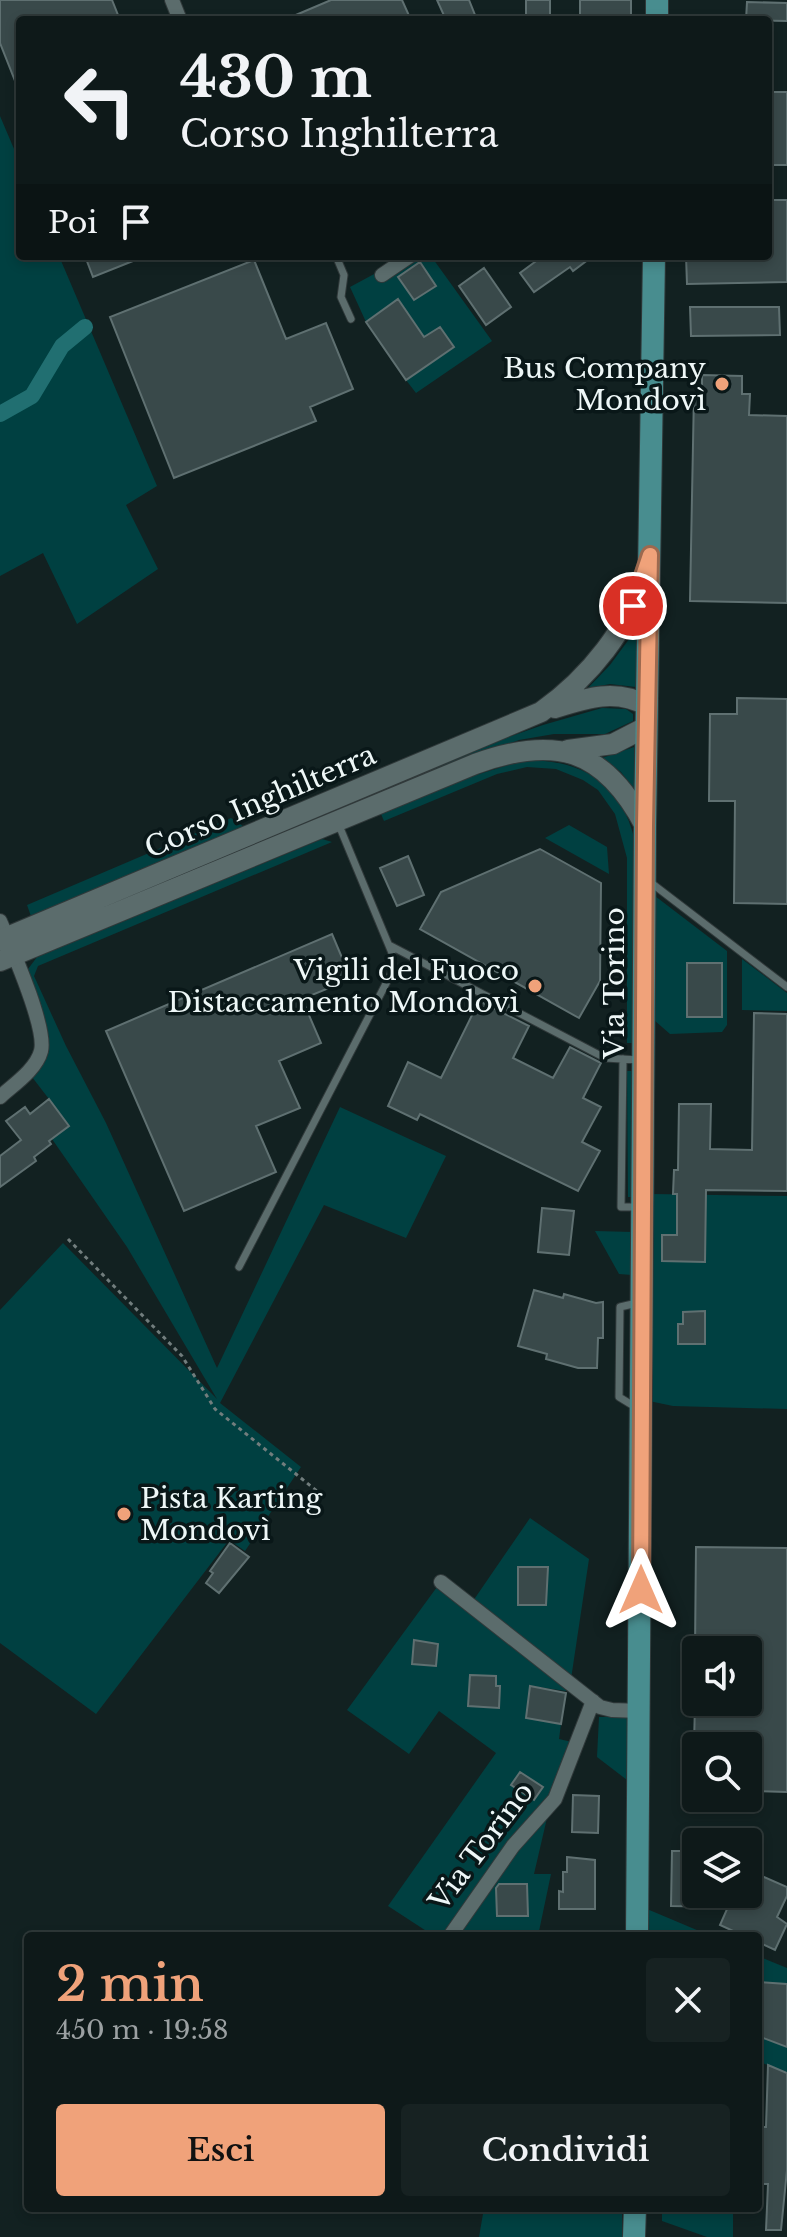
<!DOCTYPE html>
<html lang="it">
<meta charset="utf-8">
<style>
:root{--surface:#0e1919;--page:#172222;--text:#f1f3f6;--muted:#9ba0a2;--line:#2e3838;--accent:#f0a27a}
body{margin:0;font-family:"Libre Baskerville",serif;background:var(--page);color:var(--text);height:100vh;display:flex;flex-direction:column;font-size:30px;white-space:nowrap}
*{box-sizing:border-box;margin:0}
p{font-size:26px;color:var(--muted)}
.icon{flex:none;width:44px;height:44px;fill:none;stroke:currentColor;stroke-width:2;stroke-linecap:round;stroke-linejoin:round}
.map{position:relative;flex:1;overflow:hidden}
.drawer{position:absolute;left:24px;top:1932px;width:738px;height:280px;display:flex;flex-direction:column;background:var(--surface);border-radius:8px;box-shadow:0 4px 12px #0003,0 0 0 2px var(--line)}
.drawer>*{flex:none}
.guide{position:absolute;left:16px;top:16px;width:756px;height:244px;border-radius:8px;box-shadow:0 4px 12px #0003,0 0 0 2px var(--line);background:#0e1919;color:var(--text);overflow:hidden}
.buttons{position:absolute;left:682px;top:1636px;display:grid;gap:16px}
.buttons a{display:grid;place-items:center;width:80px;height:80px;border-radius:8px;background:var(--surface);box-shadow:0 4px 12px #0003,0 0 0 2px var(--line);font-size:40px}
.pin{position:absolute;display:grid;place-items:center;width:68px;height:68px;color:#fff;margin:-34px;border:4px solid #fff;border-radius:50%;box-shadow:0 2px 8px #0007}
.me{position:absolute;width:88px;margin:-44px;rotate:0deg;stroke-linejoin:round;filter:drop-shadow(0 0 6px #0008)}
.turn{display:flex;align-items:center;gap:28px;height:168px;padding:0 32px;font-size:36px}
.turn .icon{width:104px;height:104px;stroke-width:2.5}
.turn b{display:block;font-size:56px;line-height:68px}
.then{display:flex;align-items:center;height:76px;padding:0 32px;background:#0003;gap:16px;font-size:30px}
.round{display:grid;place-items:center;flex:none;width:84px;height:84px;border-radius:8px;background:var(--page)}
.headline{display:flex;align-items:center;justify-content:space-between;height:136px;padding:0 32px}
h1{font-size:48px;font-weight:600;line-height:60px;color:var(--accent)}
.action{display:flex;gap:16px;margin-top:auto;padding:16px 32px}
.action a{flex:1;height:92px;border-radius:8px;background:var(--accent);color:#111;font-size:32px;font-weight:600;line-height:92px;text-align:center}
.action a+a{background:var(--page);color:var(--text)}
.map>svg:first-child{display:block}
.green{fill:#004041}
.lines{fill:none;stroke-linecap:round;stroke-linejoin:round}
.canal{stroke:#216f71;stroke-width:16}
.building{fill:#39494a;stroke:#5f7071;stroke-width:2}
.lane-casing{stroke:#30393a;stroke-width:9}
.street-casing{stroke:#30393a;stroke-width:16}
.secondary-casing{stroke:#30393a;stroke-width:22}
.primary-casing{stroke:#30393a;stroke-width:24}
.path{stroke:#717d7d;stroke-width:3;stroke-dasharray:4 4;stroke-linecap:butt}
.lane{stroke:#5b6c6c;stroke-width:7}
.street{stroke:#5b6c6c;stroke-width:14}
.secondary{stroke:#5b6c6c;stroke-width:20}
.primary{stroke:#488d8f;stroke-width:22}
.route-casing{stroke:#9c694f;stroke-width:20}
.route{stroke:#f0a27a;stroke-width:14}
.poi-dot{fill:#f0a27a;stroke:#091718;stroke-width:3}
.labels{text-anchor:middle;stroke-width:7;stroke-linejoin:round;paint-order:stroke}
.poi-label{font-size:28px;fill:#eef7f7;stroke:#091718;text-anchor:end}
.street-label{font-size:28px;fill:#eef7f7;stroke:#091718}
</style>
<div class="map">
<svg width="787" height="2237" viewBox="0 0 787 2237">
<rect width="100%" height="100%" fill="#122121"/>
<path class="green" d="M0,116L20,163V256H59L157,486L126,505L158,569L77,624L43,553L0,576Z
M420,256H431L492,341L416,393L406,380L453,346L440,327L424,337L398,300L366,322L350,287L376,273L382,281Z
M638,627L636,687L610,684L588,688L610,665Z
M602,708L626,709L633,714V721L605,734H554L519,740L373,794L494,742L543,725Z
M634,747V789L621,772L602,758Z
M524,760C580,760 619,780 634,837V1043H627V858L615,814L598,790L583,780L556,769L527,767L497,774L384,821L381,814L476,775Z
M231,818L246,828L32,919L27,905Z
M569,825L607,847L609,874L545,838Z
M322,839L332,842L38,966L34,976L66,1046L106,1123L217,1368L340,1107L446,1156L406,1238L324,1205L220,1403L301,1467L245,1551L229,1540L96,1714L0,1643V1310L63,1243L217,1399L127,1247L52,1139L69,1125L32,1077L40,1065L28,969L37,957Z
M655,896L727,951V1025L722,1032L670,1034L654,1020Z
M742,959L787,993V1011L742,1010Z
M627,1071H633V1197H628Z
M652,1194L787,1196V1409L673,1406L649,1401Z
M595,1231L633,1232L632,1275L619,1274Z
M530,1518L589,1559L571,1679L473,1601Z
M437,1587L566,1687V1691L531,1686L546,1712L545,1721L561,1724L559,1739L572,1742L556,1789L445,1936H434L388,1906L496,1753L439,1711L409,1754L347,1710Z
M599,1717H628L627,1780L597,1757Z
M547,1818L534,1874H551L538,1936H457L516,1849Z
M647,1909L711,1936H647Z
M758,1956L787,1968V2073L758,2061Z
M484,2208H622V2237H479Z
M662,2208H733V2237H707L662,2221Z"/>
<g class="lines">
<path class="canal" d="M0,414L32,396L62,346L85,327"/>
</g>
<path class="building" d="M0,0H112L120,20H20L19,91L0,43Z
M331,0H402L411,20H284Z
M437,0H469L475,15L463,20H446Z
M526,0H550V20H526Z
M580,0H631V20H580Z
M747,2L787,3V21L746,20Z
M768,92H787V165H768Z
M768,200H787V282L687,284L686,256H768Z
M85,256H143V257L93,277Z
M543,256H593L573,271L570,267L534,292L520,273Z
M254,260L286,339L326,323L353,389L310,407L316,421L174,478L110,317Z
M420,262L436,286L414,300L398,277Z
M484,268L511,307L486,325L459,286Z
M398,299L424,337L440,327L454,347L406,380L366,322Z
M690,307H779L780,335L691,336Z
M702,375L742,376V394H750L749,415L787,416V603L690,601L694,393H702Z
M737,698L787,699V904L734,903L735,801H709L710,714H737Z
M540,849L601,883L600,981L579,1018L420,929L441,892Z
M408,856L424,895L397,906L380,868Z
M332,934L351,979L302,999L321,1043L279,1061L300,1108L256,1126L276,1172L184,1211L106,1031Z
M687,963H722V1017H687Z
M479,1001L529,1026L513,1058L553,1078L570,1047L601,1063L583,1098L601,1107L582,1142L600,1151L578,1191L420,1114L417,1120L388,1106L408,1062L441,1078Z
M754,1013L787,1014V1191L706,1190L705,1262L662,1261V1235H677V1194H673L674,1170H678L679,1104H711L710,1149L752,1150Z
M49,1099L69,1126L49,1141L51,1144L34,1157L36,1161L0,1187V1156L21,1140L6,1121L25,1107L30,1114Z
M542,1208L574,1211L569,1255L538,1252Z
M534,1290L563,1298L564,1294L596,1303L603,1302V1338H598L597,1368H578L546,1359L547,1354L518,1346Z
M705,1311V1344H678V1324H683V1312Z
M230,1543L249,1557L219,1593L206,1583L213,1573L210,1571Z
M696,1547L787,1548V1792L748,1791V1746H694L695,1702H748V1650H695Z
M518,1567H548L546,1605H518Z
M414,1640L438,1644L436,1666L412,1664Z
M470,1675L496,1676V1686H500L499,1708L468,1706Z
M530,1686L566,1693L561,1724L526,1718Z
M520,1772L543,1787L534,1800L511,1785Z
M573,1795L599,1796L598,1833L572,1832Z
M672,1851H696V1894H748V1870L787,1887V1896L777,1917L787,1924L775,1950L758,1942V1936H744L720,1925L728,1907L671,1906Z
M567,1857L595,1860V1909H559V1891L563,1892V1872H567Z
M499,1884H527L528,1916H497L496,1888Z
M758,1982L787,1984V2047L758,2036Z
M768,2065L787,2073V2170L781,2230H766L768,2184H758L759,2138H762V2127H766Z"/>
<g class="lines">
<g class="lane-casing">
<path id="lane" d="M336,256L344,275L341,297L351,319
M650,882L787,987
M389,945L605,1058L639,1060
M623,1059L621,1207H639
M239,1267L393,970L392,953L338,823
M637,1303L620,1307L619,1397L637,1408"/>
</g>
<g class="street-casing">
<path id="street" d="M172,0L180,20
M382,275L410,256
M0,921C11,947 47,1027 41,1051C36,1070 13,1085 0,1097
M441,1582L600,1707L612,1710L640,1711
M450,1936L513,1846L555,1799L593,1701"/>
</g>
<g class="secondary-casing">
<path id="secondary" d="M555,708C586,698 617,688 647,706
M568,750L613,744L646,727
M0,940L541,712C590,677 629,628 646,571
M0,961L475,764C555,735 604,748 645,826"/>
</g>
<g class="primary-casing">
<path id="primary" d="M657,20V0
M637,1936L645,826L654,256
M634,2237L635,2208"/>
</g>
<path class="path" d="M68,1239L182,1356L215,1409L322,1495"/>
<use href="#lane" class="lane"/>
<use href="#street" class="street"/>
<use href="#secondary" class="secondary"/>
<use href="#primary" class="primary"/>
</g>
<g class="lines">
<g class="route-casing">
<path id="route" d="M633,606L650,555L645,826L641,1590"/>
</g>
<use href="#route" class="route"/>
</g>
<g class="poi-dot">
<circle cx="722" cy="384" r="8"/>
<circle cx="535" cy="986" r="8"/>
<circle cx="124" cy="1514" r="8"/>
</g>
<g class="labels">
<g class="poi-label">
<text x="706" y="378">Bus Company<tspan x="706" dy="32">Mondovì</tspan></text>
<text x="519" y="980">Vigili del Fuoco<tspan x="519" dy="32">Distaccamento Mondovì</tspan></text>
<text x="140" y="1508" text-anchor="start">Pista Karting<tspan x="140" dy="32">Mondovì</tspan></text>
</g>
<g class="street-label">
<text transform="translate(260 801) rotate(-23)" y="10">Corso Inghilterra</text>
<text transform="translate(614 983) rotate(-90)" y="10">Via Torino</text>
<text transform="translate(481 1846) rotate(-53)" y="10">Via Torino</text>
</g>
</g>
</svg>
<div class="buttons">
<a><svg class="icon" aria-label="sound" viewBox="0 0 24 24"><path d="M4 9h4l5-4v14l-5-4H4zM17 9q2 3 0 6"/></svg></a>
<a><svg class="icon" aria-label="search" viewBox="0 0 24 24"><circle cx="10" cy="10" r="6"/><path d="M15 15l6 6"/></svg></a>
<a><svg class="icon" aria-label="layers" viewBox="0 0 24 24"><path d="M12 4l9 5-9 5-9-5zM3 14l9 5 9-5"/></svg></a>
</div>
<div class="pin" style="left:633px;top:606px;background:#d93025"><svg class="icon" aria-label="arrive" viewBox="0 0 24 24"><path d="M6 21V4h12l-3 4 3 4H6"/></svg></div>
<svg class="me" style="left:641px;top:1590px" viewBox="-20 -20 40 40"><path d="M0-17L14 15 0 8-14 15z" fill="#f0a27a" stroke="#fff" stroke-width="4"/></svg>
<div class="guide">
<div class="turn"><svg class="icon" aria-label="left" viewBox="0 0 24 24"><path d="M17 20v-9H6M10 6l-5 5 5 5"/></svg><div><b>430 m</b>Corso Inghilterra</div></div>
<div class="then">Poi<svg class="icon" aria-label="arrive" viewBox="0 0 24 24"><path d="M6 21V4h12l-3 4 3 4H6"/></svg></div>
</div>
<section class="drawer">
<div class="headline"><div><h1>2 min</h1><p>450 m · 19:58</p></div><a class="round"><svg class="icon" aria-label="close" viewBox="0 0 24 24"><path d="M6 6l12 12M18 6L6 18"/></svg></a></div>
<div class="action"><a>Esci</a><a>Condividi</a></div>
</section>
</div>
